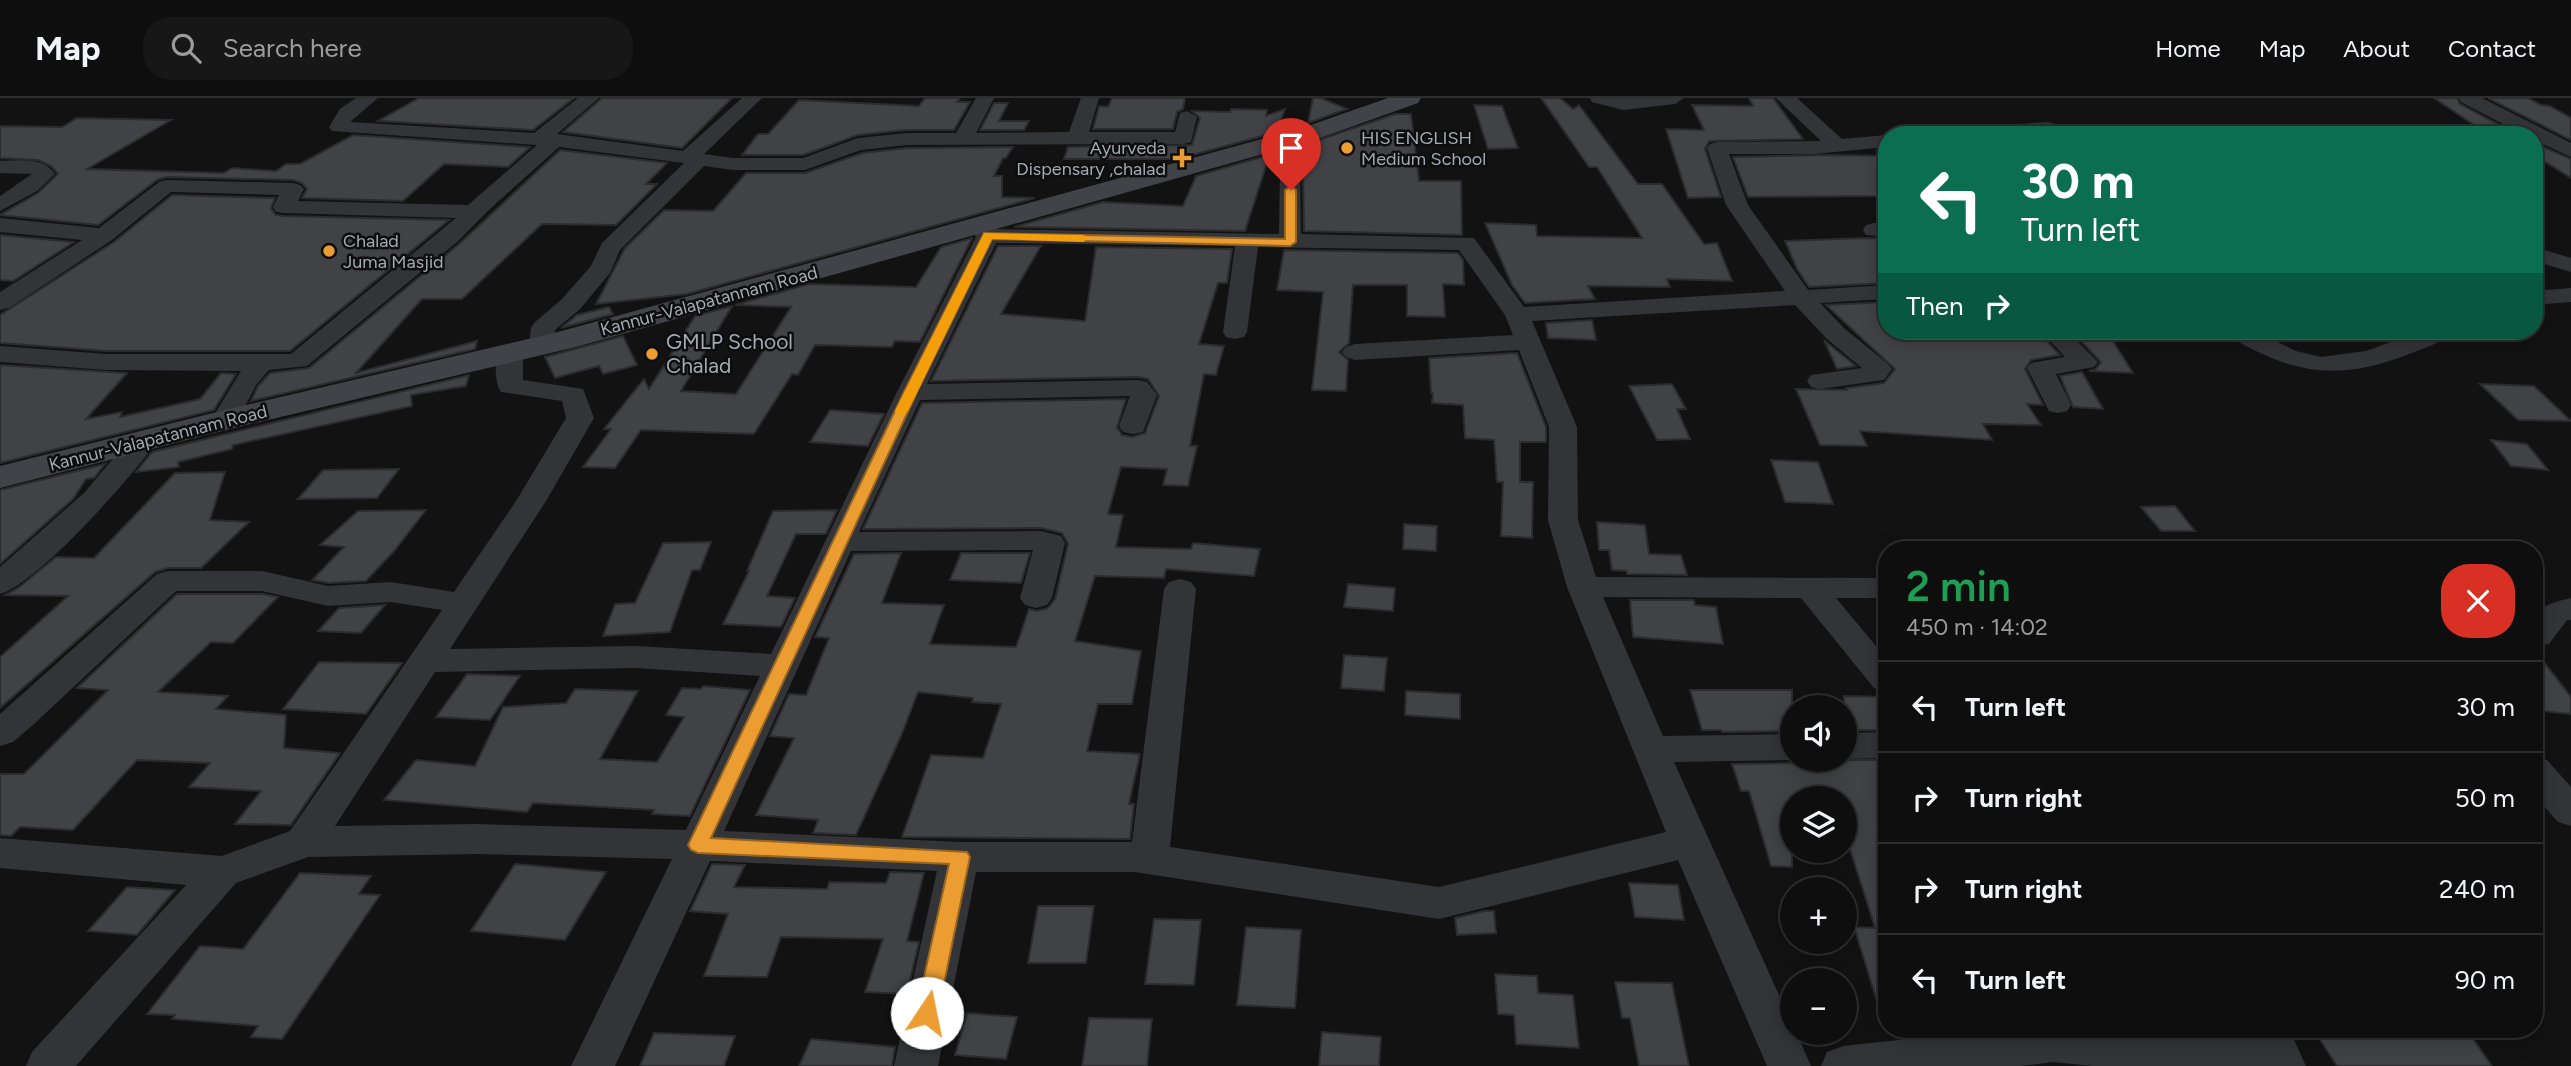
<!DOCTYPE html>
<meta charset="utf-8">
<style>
:root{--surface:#0e0e0e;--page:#171717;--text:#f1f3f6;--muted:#9b9c9e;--line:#2e2e2e}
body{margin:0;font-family:Figtree,sans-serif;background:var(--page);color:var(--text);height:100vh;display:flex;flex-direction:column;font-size:26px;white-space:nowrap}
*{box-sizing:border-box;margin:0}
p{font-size:23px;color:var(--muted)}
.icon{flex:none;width:38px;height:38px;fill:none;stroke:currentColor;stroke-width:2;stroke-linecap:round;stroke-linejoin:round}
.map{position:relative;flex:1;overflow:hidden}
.drawer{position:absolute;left:1878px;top:443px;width:665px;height:497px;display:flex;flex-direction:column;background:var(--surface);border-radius:28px;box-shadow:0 4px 18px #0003,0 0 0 2px var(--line)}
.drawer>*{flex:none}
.banner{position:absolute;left:1878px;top:28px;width:665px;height:214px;border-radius:28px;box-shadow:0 4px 18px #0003,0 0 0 2px var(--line);background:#0b6e4f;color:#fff;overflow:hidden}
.controls{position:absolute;left:1780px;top:597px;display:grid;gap:14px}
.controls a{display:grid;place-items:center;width:77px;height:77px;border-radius:50%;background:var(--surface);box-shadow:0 4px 18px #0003,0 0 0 2px var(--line);font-size:35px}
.pin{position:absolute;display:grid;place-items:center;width:60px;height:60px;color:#fff;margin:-72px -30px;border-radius:50% 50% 50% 0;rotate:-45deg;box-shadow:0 0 7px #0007}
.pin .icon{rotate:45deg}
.me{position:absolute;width:77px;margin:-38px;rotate:11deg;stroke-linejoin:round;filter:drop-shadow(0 0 5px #0008)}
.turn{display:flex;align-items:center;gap:24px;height:147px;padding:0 28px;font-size:32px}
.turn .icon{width:91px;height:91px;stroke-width:2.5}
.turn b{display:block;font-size:49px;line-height:60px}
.then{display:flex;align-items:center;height:66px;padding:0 28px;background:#0003;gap:14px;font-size:26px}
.round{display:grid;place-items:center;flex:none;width:74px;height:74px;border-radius:28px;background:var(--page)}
.head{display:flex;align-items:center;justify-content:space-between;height:119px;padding:0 28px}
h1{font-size:42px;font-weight:600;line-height:52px;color:#1e9e55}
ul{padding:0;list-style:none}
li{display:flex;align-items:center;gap:21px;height:91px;padding:0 28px;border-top:2px solid var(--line)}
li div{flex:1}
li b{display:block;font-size:26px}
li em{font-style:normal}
header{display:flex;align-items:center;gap:42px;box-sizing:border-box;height:98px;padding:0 35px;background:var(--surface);border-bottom:2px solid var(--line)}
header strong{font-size:33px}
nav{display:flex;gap:38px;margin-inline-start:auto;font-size:24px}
.search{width:490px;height:63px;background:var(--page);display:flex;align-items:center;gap:18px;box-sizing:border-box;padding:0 24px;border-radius:28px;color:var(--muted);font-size:26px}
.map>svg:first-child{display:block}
.building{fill:#414246;stroke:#2c2c2f;stroke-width:2}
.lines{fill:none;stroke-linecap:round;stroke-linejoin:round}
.street{fill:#333438;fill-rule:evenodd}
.secondary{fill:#414348;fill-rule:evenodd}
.route{fill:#eb9d32;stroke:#996620;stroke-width:2}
.slow{fill:#f59e0b}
.poi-dot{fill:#eb9d32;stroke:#0d0d0e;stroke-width:2.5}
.labels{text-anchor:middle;stroke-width:5;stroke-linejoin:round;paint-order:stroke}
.far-poi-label{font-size:18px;fill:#a4aab3;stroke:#0d0d0e;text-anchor:start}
.far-street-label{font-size:18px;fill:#a4aab3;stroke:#0d0d0e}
.poi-label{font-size:21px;fill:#a4aab3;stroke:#0d0d0e;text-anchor:start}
</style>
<header>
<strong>Map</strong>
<div class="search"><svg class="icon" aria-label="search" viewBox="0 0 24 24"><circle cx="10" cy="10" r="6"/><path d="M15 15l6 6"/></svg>Search here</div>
<nav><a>Home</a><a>Map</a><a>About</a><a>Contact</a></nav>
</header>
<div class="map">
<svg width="2571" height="968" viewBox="0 0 2571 968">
<rect width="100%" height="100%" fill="#121213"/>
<path class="building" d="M419,0H574L533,32L378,23Z
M602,0H732L682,50L563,34Z
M925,0H960L957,4H970L954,32H907L858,37L803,57H742L758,36H768L799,2L919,8Z
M1112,0H1185L1183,11L1177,14L1173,31H1093L1099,8L1108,9Z
M1313,0H1321L1347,11L1308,25Z
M1541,0H1560L1573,11L1579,7L1638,86H1662L1704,146L1717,145L1732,183L1667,181L1670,189L1588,188L1595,201L1525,205L1512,187L1485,125L1536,127L1537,138L1642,140L1597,69H1589Z
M1749,0H1773L1803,41L1709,43L1705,51L1721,99L1688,100L1666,31L1704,32L1692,7L1753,8Z
M2434,0H2457L2460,6L2518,37H2489Z
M2488,0H2528L2541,7L2550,8L2571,20V42Z
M994,5H1008L999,23H1029L1024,32H980Z
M1474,7L1502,8L1518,50L1488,51Z
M1231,11L1267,12L1266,18L1285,11L1277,34L1178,61H1064L1068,49L1192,47L1200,20L1192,13L1230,14Z
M1395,16H1411L1419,83H1461L1462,137L1304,133L1303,72L1300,68L1304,47Z
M77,20L171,22L87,71L224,75L232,70L276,73L286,66H300L353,37L530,49L508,69L444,66L403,103L302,100L307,91L302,85L293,82L166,79L157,82L98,127L0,117L38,95L58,76L51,68L38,62L0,60V28L62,29Z
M2534,45L2571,61V80L2534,57Z
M1013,49L1006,60H1003L994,78H1002V99L1035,100L687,196L596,206L625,150L664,112L713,113L746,75H805L862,55L907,50Z
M560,52L667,65L646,86H657L616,127L542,126L462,201H422L356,275L477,243L475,251L251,303L258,288L270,275L309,270L459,146Z
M1831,57L1886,58V98L1748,99L1733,59Z
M1265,58L1268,62L1245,133L1014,129L1103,104L1183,108L1196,78Z
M172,97L275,100L271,110L276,117L284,118L449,122L290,253H107L0,245V217L114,144Z
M0,137L74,144L13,183L0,182Z
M972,140L920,244L895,243L892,249L815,247L798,277L792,276L754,336L641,332L615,370L583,369L611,331H604L644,281L649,291L695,218L732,208L681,293L736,296L791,209L735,207L809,186L916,189L941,149Z
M1866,140L1886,141V185L1809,189L1797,171L1785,143Z
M998,148H1041L1001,216L1085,223L1096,149L1232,151L1227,185H1218L1199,246L1224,248L1216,277L1204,276L1190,348H1197L1188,388L1163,387L1167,371L1121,369L1108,416L1123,417L1116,449L1191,451L1193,445L1260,451L1254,478L1166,471L1164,480L1095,478L1075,543L1141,553L1132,606H1098L1087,653L1140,656L1129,706H1134L1130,741L902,739L931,657L983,660L1001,606L972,604L973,600L918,594L901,638L856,737L813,735L818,722L756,717L794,640L770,638L789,596L806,597L829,540L815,539L854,456L901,455L882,505L944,507L930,546L1016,549L1029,511L1037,513L1048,510L1055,501L1068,446L1062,435L1041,430L863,431L922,305L1126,301L1117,329L1122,337L1132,339L1145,335L1159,298L1148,281L1138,279L931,283Z
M1284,152L1458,155L1463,162L1464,187L1443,186L1445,219L1407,218V187H1353L1349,245L1339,254L1348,262L1346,293L1312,292L1323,194L1277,192Z
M1886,204V233H2025L2029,240L2045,241L2060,257L2031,262L2025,271L2043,307L2027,306L2041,327L1983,326L1992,342L1860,333L1867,348L1820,347L1796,291L1847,292L1846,290L1884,285L1895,271L1826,207Z
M609,209L613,216L561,230L577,217Z
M1592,222L1596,242L1548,240L1546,225Z
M623,238L637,267L603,276L599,268L555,280L545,259Z
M1824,242L1825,243L1856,268L1837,271Z
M2080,242L2113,243L2133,275L2089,273L2096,271L2101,264Z
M1517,255L1546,329V344H1520V384H1533L1532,440L1501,438L1503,384H1497L1494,342L1465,340L1463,307L1432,305L1433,295H1431L1429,260Z
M0,267L127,275L86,321L122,314L120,319L200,301L221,275L236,276L214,312L0,365Z
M2082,274L2103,311L2073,309L2060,278Z
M469,277L466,288L411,297L412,308L233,347L232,351L178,364L179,369L136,374L152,354Z
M1672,286L1686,311H1677L1690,341L1657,342L1629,288Z
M2480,286L2534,288L2571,323L2518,322Z
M830,312L884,316L868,348L810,344Z
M2491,342L2527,346L2548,372L2511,368Z
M1771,362L1818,364L1833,406L1785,404Z
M105,366L94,380L86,381L73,401L0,466V392Z
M399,371L377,400L298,401L323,372Z
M225,374L210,422L249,424L201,470H168L155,474L0,610V559L68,498L5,497L18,490L56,459L94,460L175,375Z
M2175,408L2195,433H2161L2141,409Z
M426,412L395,452L366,483L328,485L312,482L344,449L320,447L358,413Z
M837,412L826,436H796L767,498L795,500L781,529L723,526L749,473H747L773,413Z
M1597,424L1645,427L1649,456L1681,457L1687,477L1627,476V473L1612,472L1609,452H1599Z
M1404,426L1437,428L1436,453L1403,451Z
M711,444L700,472H692L670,534L603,538L615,506L635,505L663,445Z
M961,455H1030L1021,485L950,482Z
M1348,486L1395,490L1393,513L1344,509Z
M177,496H262L278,499L233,545L211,544L158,594L228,598L216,611L286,617L284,650L340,655L291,727L235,726L261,693L189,689L210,665L137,662L73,732L20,729L11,738L0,737V676H24L108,592L77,590Z
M1630,502H1694L1695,507L1716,509L1723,546L1633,539Z
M385,507L361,535L318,533L339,510Z
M2534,551L2571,599V616L2534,612Z
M1344,557L1387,560L1384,593L1341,590Z
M319,564L402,565L366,616L283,611Z
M467,576L520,578L490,622L436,619Z
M703,588L750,592L690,718L652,716L654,712L533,705L527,714L384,702L416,662L475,668L503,609L566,605L575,591L638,593L600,661L657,664L684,619L666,617L682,590L701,591Z
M1690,592H1792V633L1722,634L1721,632H1702Z
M1406,593L1460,596V621L1405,617Z
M1844,598L1886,599V632H1844Z
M1795,662H1886V915L1881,916L1854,829L1875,830L1844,732V700L1792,698V769L1771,768L1749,693H1741L1732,666L1792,665Z
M515,766L606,774L565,842L471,833Z
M712,766L745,767L734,789L827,791L829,784L886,785L890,774L924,775L907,843L919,844L907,896L865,894L883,841L781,839L767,879L704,878L728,816L690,813Z
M300,775L371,778L359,796L380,797L282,941L251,939L258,928L172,921L175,917L147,916L200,848L243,851Z
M1629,785L1678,787L1684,822L1635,819Z
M127,789L175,792L137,837L88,833Z
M1038,808H1094L1086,865H1028Z
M1484,813H1494L1496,835L1457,837L1455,820Z
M1154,821L1201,822L1194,887L1145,886Z
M1246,829L1301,832L1295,910L1237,907Z
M1495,876L1537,878L1538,895L1573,897L1579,950L1516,946L1514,917L1498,916Z
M1615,884L1672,885L1689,968H1639L1630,920H1622Z
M967,915L1017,919L1006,961L955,957Z
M1089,920L1152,921L1147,968H1082Z
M2313,931H2394L2399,938L2473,941L2492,968H2337Z
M1322,934L1381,939L1379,968H1319Z
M654,935L735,938L724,968H640Z
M811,941L895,949L892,968H799Z"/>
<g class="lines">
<path class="street" d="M356,0H378L350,24L534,35L578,0H599L557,36L683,53L742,0H762L704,56L733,60H803L858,40L907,35H956L976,0H994L976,35L1069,34L1081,0H1099L1089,34H1175L1180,15L1187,13L1197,19L1191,44L1184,46L907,47L861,52L805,72H733L704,68L620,152L610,175L580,211L555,232V247L551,252L542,255L533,252L529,247L531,230L534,225L562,201L591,168L602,145L684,65L559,49L491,110L457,144L307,268L269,272L256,287L235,328L225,330L215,328L211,322L241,273L107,272L0,264V248L107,256H291L456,120L284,115L276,114L273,109L279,97L171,94L112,142L9,210L0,212V194L82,142L0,134V120L99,130L159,84L166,82L293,85L300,87L304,91L298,103L468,107L537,47L332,33L329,29L340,11Z
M1590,0H1684L1675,6L1623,12L1592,4Z
M1776,0H1797L1842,41L1886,37V49L1814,56H1729L1748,107L1808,192L1886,187V201L1820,205L1845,231L1888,266L1892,271L1884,282L1820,291L1811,289L1807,283L1811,277L1862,270L1827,241L1795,207L1532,223L1577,329L1578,422L1596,479L1886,480V500H1836L1886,560V594L1874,590L1801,500L1603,499L1663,638L1792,636V662L1674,664L1792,926V934H1796L1811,968H1767L1678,762L1439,821L1135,774H976L938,968H894L937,773L710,763L615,968H571L672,761L476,756L308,759L236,785L76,968H26L32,954L186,787L0,770V740L222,758L290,733L442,512L391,504L328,508L262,493H176L34,626L13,644L0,648V616L157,476L168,473H262L328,488L391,484L454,494L516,403L566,320L562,303L501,294C494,284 494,259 501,250L510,247L519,250L523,255V282L583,291L594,320L546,403L450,551L636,548L771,556L897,294L976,139L968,129L971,124H987L994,131L1279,136L1280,73L1259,47L1262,43H1276L1300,72L1301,136L1474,140L1524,209L1785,193L1726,107L1707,50L1710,46L1717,44L1821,43ZM996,145L1235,148L1223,234L1226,239L1235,241L1244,239L1247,234L1258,149L1459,152L1505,217L1513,237L1355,246L1346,249L1342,254L1346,259L1355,262L1519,252L1549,329L1548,422L1567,489L1666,734L1439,789L1170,749L1196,491L1191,484L1180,481L1169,484L1164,491L1132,744H960L724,733L851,453L1033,452L1020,500L1025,507L1036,510L1047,507L1052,500L1065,445L1061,438L1041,433L859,434L920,302L1130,298L1119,328L1123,334L1133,336L1143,334L1157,297L1147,284L1138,282L927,286ZM636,570L760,578L686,732L476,726L335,728L435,574Z
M2459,0H2482L2571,45V59L2534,42V37H2524L2461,4Z
M2048,24L2055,26L2065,37H1930L1940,31Z
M0,63C20,63 42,58 55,76L37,93L0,113V98L32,76L0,75Z
M1874,125H1886V139L1866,137L1863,132L1866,127Z
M2534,149L2571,160V174L2534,163Z
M2571,190V204L2534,207V193Z
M2041,233H2067L2098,264L2094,269L2056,276L2071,307L2067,313L2058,315L2049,313L2027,270L2031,265L2065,259Z
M2225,233H2255L2296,253L2321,259L2366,253L2420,233H2451C2443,245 2422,251 2409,256C2338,284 2293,276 2228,238Z
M143,335L153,337L157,343C133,378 37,486 0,496V469L84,395L133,337Z
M2571,500V522H2567L2549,546L2534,549C2534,514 2535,508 2571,500Z
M1886,634V660L1844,661V635Z
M2534,658L2547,662L2571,689V728L2558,724L2534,697Z
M2002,931H2115L2209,939H2249L2245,931H2289L2306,968H2092L2053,964L2021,968H1821L1827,954L1843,948Z"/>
<path class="secondary" d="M1388,0H1421L1418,5L1320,40L576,249L230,331L0,390V368L225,312L558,234L1302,30Z"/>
</g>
<path class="route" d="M1291,88L1296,92V144L1290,148L992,141L917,294L711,740L967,754L970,759L938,915L935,921L927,924L919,921L916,915L949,766L698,755L691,752L688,747L904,294L984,135L1285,141V92Z"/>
<path class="slow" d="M984,135L1083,137L1089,140L1083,144L992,141L908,313L902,317L897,316L895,313Z"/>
<g class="poi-dot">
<circle cx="1347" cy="50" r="7"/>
<path d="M1178.5 49.5h7v7h7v7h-7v7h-7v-7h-7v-7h7z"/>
<circle cx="329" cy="153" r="7"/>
<circle cx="652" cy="256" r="7"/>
</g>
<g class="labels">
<g class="far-poi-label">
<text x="1361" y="46">HIS ENGLISH<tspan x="1361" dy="21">Medium School</tspan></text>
<text x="1166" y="56" text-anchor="end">Ayurveda<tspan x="1166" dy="21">Dispensary ,chalad</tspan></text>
<text x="343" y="149">Chalad<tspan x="343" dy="21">Juma Masjid</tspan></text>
</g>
<g class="far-street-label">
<text transform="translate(709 203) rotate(-15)" y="6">Kannur-Valapatannam Road</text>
<text transform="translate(158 340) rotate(-14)" y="6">Kannur-Valapatannam Road</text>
</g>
<g class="poi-label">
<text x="666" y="251">GMLP School<tspan x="666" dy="24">Chalad</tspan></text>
</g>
</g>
</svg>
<div class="controls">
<a><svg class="icon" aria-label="sound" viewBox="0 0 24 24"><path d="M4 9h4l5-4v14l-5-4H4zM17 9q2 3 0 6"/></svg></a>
<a><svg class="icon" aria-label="layers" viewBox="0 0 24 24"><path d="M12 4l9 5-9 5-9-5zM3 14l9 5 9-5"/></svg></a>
<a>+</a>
<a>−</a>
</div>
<div class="pin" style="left:1291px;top:92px;background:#d93025"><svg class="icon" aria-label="arrive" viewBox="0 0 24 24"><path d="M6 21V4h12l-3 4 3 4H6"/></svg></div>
<svg class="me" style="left:927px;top:915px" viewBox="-20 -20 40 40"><circle r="19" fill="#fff"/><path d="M0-13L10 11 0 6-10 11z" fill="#eb9d32"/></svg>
<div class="banner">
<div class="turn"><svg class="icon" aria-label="left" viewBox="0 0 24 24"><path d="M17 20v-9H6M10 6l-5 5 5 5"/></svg><div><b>30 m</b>Turn left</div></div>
<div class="then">Then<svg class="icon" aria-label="right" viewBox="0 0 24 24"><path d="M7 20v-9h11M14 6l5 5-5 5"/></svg></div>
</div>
<section class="drawer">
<div class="head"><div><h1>2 min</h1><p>450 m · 14:02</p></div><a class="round" style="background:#d93025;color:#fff"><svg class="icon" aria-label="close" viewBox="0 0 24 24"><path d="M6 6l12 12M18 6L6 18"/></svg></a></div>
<ul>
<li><svg class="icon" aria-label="left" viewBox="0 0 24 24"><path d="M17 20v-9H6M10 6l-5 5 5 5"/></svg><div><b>Turn left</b></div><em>30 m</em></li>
<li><svg class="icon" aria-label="right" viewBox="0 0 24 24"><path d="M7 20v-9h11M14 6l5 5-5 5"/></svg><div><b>Turn right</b></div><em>50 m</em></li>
<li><svg class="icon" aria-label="right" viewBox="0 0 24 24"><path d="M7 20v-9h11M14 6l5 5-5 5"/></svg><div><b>Turn right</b></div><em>240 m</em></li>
<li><svg class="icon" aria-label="left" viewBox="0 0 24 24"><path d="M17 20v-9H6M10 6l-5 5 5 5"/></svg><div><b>Turn left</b></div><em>90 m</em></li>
</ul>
</section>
</div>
